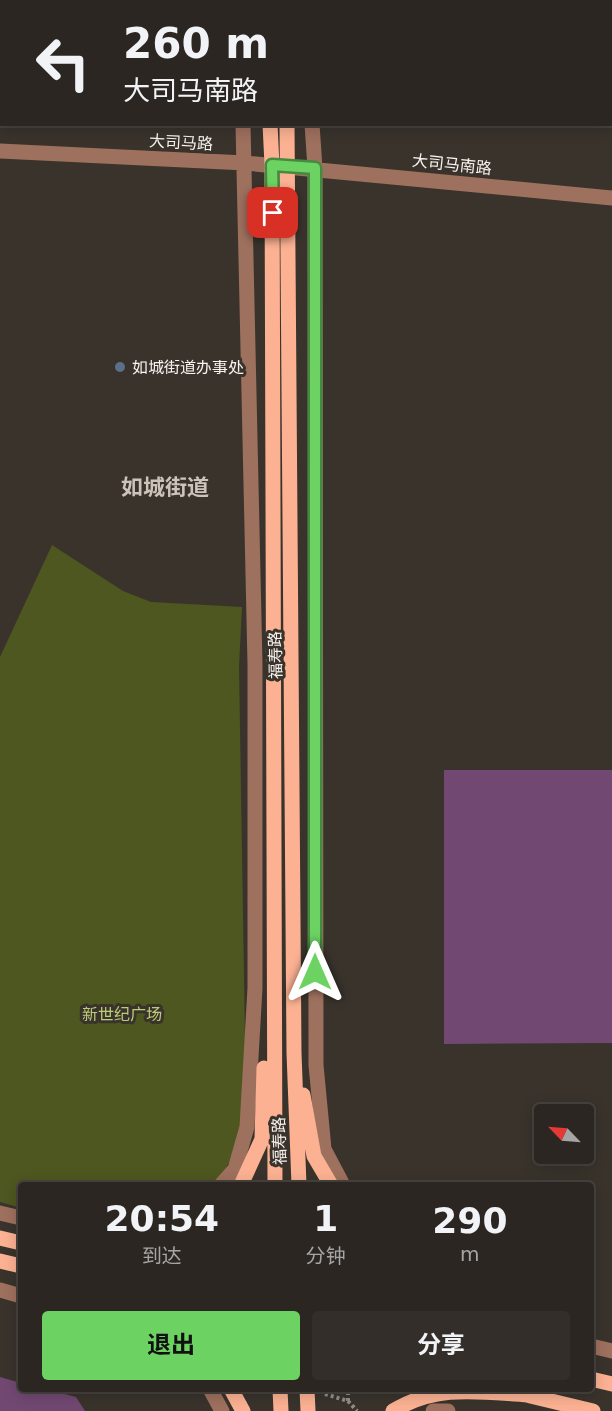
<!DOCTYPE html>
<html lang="zh">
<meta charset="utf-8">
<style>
:root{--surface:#2b2621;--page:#332e2a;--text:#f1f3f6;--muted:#a6a5a5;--line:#47433f;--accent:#6cd362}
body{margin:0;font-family:"DejaVu Sans","Noto Sans SC",sans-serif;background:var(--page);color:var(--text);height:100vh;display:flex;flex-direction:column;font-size:22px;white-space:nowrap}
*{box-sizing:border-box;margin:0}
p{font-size:20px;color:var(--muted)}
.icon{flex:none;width:33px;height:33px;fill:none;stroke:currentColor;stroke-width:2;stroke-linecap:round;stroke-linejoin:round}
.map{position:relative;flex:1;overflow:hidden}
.sheet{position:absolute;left:18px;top:1182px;width:576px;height:210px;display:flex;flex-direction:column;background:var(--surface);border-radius:6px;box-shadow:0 3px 15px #0003,0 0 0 2px var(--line)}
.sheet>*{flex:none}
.banner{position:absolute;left:0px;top:0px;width:612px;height:126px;box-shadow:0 3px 15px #0003,0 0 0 2px var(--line);background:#2b2621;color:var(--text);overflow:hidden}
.needle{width:39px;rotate:295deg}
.controls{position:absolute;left:534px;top:1104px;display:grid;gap:12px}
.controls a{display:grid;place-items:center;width:60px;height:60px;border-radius:6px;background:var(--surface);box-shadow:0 3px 15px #0003,0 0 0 2px var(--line);font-size:30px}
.pin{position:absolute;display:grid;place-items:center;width:51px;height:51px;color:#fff;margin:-26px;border-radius:12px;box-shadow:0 3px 9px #0006}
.me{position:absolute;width:66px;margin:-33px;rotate:0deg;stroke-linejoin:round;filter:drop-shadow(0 0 4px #0008)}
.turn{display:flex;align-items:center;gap:21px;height:126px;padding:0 24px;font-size:27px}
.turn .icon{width:78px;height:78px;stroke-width:2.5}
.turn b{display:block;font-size:42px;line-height:51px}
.eta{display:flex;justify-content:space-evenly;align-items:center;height:102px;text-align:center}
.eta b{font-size:36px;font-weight:700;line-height:42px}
.cta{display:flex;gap:12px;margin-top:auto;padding:12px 24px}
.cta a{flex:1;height:69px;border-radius:6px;background:var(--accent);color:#111;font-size:24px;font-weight:700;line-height:69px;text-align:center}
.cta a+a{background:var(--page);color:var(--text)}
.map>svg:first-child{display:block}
.green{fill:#4e571f}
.building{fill:#714871}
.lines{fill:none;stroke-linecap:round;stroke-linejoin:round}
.path{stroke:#948e89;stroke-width:4;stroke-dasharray:3 3;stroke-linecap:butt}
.minor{stroke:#9e705e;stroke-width:15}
.major{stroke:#fbb192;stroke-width:15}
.route-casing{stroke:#468940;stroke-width:15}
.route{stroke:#6cd362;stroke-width:10}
.service-dot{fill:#5c6f8a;stroke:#39332c;stroke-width:2}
.labels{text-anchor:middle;stroke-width:6;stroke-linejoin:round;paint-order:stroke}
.street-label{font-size:16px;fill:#f7f2ee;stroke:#39332c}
.poi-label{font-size:16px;fill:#f7f2ee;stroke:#39332c;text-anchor:start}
.park-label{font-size:16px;fill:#bdcd77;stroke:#39332c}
.district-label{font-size:22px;font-weight:bold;fill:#ccc4bb;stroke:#39332c}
</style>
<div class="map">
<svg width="612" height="1411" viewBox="0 0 612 1411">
<rect width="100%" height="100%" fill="#39332c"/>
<path class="green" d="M52,545L123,591L151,602L242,607L239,666L246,1100C242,1137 237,1155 214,1185H21V1208L0,1202V657Z"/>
<path class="building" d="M444,770H612V1043L444,1044Z
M0,1377L21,1383V1389H46L76,1397L85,1411H0Z"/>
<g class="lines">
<path class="path" d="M325,1394L348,1401V1389
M348,1401L357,1411"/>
<path class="minor" d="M235,0V2
M304,0V2
M312,124L315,168L316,1065L324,1149L343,1185
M0,151L245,163L612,198
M221,1185L235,1169L247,1127L255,988V664L243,124
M0,1213L21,1218
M0,1290L21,1296
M591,1346L612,1351
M210,1389L222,1411
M433,1411H448"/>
<path class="major" d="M262,0V2
M280,0V2
M270,124L272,165L275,1185
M287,124L294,1053L299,1185
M303,1095L314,1156L331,1185
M241,1185L262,1139L264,1068
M0,1238L21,1243
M0,1261L21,1266
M591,1379L612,1384
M231,1389L243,1411
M280,1389L281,1411
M307,1389L308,1411
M518,1393L593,1411
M393,1411C437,1384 479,1392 528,1395"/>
</g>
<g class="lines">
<g class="route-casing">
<path id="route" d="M273,213L272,165L315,168V972"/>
</g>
<use href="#route" class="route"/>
</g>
<circle class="service-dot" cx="120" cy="367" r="6"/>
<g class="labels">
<g class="street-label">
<text transform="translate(181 142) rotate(3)" y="6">大司马路</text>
<text transform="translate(452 164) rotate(6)" y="6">大司马南路</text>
<text transform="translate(275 655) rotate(-91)" y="6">福寿路</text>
<text transform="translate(279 1141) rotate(-92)" y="6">福寿路</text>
</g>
<g class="poi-label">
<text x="132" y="373">如城街道办事处</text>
</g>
<g class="park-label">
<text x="122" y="1020">新世纪广场</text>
</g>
<g class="district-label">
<text x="165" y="495">如城街道</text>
</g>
</g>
</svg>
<div class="controls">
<a><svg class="needle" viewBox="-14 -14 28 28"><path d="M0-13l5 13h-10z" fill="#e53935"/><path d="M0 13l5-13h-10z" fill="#a6a5a5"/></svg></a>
</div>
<div class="pin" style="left:273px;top:213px;background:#d93025"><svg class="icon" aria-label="arrive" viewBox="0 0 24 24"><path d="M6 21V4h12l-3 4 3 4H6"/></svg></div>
<svg class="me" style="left:315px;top:972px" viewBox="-20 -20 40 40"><path d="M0-17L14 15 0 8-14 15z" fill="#6cd362" stroke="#fff" stroke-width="4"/></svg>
<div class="banner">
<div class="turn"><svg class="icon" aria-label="left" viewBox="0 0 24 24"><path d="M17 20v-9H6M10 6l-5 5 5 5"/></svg><div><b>260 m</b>大司马南路</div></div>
</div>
<section class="sheet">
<div class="eta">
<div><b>20:54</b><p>到达</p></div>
<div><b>1</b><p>分钟</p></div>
<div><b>290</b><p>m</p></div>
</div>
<div class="cta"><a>退出</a><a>分享</a></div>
</section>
</div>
